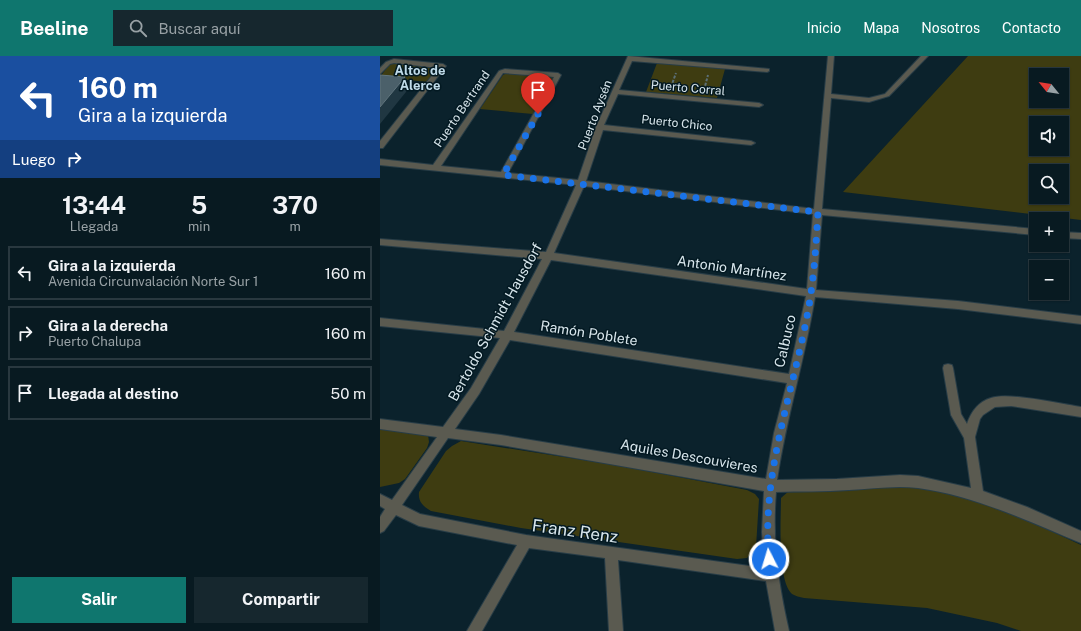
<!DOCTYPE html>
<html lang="es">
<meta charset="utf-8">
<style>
:root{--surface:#081a21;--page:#16272e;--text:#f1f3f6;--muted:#98a1a5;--line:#29383f;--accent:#0f766e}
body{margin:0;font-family:"Public Sans",sans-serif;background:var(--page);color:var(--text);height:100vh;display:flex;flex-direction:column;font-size:15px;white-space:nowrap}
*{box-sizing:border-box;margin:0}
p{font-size:13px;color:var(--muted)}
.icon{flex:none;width:22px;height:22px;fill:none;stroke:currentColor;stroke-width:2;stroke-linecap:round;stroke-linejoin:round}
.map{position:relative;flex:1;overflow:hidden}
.side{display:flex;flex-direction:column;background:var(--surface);width:380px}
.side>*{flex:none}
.top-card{background:#1a4fa0;color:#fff;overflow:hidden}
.needle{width:26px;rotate:300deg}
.controls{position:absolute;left:649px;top:12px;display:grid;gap:8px}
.controls a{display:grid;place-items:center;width:40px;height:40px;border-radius:0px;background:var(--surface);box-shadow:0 1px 3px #0004,0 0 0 1px var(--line);font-size:20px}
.pin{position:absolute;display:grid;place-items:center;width:34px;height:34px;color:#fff;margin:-41px -17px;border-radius:50% 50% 50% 0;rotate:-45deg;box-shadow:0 0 4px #0007}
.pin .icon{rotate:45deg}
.me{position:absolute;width:44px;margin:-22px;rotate:355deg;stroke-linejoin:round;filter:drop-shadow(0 0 3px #0008)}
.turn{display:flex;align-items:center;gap:14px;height:84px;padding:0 12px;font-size:18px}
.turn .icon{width:52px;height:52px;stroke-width:2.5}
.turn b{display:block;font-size:28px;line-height:34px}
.then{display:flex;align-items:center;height:38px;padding:0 12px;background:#0003;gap:8px;font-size:15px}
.eta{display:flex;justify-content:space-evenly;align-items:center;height:68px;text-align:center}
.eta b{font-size:24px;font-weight:700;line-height:28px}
.button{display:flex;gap:8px;margin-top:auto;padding:8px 12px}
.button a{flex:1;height:46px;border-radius:0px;background:var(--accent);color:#fff;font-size:16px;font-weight:700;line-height:46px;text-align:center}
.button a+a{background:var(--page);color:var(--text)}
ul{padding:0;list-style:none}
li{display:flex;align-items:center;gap:12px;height:54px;margin:0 8px 6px;padding:0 4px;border:2px solid var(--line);border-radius:0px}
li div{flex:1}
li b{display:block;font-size:15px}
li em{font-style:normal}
header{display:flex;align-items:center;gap:24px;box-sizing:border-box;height:56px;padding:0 20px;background:var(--accent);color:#fff}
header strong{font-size:19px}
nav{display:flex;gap:22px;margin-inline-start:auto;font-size:14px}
.search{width:280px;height:36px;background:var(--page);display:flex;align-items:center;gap:10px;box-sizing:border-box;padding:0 14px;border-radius:0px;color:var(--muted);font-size:15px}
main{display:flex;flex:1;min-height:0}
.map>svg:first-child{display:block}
.green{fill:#3e3c11;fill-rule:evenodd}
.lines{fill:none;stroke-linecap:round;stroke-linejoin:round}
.minor-casing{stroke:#283d47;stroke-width:2}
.path{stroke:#5b6f77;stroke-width:2;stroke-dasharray:3 1.5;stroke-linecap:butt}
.minor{fill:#5a5a50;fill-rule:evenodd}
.shaded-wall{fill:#203742}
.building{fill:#4b606a;stroke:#61757e}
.route{stroke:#1a73e8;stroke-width:7;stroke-dasharray:0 12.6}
.labels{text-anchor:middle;stroke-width:3;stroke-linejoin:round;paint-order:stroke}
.far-street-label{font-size:12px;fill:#d7e5eb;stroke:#031922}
.far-neighbourhood-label{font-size:13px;font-weight:bold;fill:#c0dbe9;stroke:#031922}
.street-label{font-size:14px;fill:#d7e5eb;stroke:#031922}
.near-street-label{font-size:17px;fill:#d7e5eb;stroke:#031922}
</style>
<header>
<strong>Beeline</strong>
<div class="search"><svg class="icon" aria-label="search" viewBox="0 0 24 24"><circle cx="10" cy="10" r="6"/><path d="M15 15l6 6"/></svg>Buscar aquí</div>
<nav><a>Inicio</a><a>Mapa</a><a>Nosotros</a><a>Contacto</a></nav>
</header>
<main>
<section class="side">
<div class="top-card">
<div class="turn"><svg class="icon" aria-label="left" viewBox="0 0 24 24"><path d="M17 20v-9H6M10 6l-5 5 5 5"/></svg><div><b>160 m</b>Gira a la izquierda</div></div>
<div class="then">Luego<svg class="icon" aria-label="right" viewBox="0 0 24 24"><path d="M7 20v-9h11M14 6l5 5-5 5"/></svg></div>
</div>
<div class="eta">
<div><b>13:44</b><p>Llegada</p></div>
<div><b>5</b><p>min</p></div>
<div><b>370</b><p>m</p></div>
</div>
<ul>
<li><svg class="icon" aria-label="left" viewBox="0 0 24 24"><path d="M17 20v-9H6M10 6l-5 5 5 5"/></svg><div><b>Gira a la izquierda</b><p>Avenida Circunvalación Norte Sur 1</p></div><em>160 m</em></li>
<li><svg class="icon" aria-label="right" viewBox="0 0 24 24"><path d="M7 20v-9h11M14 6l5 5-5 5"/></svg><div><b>Gira a la derecha</b><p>Puerto Chalupa</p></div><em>160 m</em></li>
<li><svg class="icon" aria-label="arrive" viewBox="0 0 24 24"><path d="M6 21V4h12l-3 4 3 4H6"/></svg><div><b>Llegada al destino</b></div><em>50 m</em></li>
</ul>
<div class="button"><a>Salir</a><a>Compartir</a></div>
</section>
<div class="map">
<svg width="701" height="575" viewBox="0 0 701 575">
<rect width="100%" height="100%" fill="#0b222c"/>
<path class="green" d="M588,0H701V164L463,136ZM656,19H682V45H656ZM656,67H682V93H656ZM656,115H682V141H656Z
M14,7L58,12L48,26L0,21L9,9Z
M277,7L345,13L337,42L266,36Z
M129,16L173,21L174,23L153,58L100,53L123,19Z
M0,372L48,379L49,386L47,392L25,423L19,427L0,431Z
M81,385L235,409L367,434L375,438L379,443L376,491L367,502L357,503L141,472L51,455C43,450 38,446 39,436L66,395L72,390Z
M512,431C522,431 532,430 542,432C599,440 650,465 701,489V575H641L617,567L547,552L424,542C420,541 415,540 412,538C397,525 401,462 401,442L410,434Z"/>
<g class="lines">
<g class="minor-casing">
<path id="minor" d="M248,0L389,13V15L387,16L252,5L239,34L379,47L383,49L379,51L238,38L224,69L371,85L375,87L371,89L223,74L206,125L434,153L448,0H454L451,38L489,42L505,38L541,0H548L509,40L489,46L451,42L442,153L656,173V179L442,159L436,234L578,245L701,260V268L578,253L435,241C425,303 406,362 397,424L457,423L520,419L538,420L591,432L584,382L571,359L563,312L564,309L568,308L572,309L573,312L581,358L587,368C591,356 598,346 611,342C629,336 680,348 701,351V361L631,350L615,351L603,359L600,363L595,381L603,435L647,451L701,475V487C647,465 596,440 538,432C515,429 491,433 469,434C444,436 420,435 396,436C392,486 398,526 409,575H395L386,525L238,504L243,575H229L225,502L149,492L102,575H87L137,489L39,470L16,459L4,475L0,477V461L5,453L0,450V438L12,444L57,381L0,373V363L63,371L91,332L120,282L0,270V262L124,275L162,203L0,189V183L166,196L196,129L0,109V103L53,109L119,15L125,13L178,17L181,19L128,117L198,124L216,71ZM123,17L174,21L121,116L61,110ZM204,130L433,158L427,233L174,197ZM171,204L426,240L409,318L134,276ZM130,284L407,327L394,377L386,423L121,379L75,373L99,338ZM68,382L121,389L384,435L382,476L384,512L146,479L40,458L22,449Z
M14,3L63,8L66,10L3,92H0V85L58,12L14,7L10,8L0,18V12L6,6Z
M682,176L701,177V183L682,182Z"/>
</g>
<path class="path" d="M291,31L296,17
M324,34L328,19"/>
<use href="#minor" class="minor"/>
</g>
<path class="shaded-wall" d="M25,21L30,31L0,68V51Z"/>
<path class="building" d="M0,19L25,21L0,51Z"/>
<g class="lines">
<path class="route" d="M158,58L123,119L438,156C436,189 434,223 428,255C413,337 381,418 389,503"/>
</g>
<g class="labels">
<g class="far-street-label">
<text transform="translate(308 32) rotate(5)" y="4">Puerto Corral</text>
<text transform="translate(82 53) rotate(-56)" y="4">Puerto Bertrand</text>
<text transform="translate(215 59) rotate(-69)" y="4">Puerto Aysén</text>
<text transform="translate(297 67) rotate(6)" y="4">Puerto Chico</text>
</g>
<g class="far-neighbourhood-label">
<text x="40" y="19">Altos de<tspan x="40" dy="15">Alerce</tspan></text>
</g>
<g class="street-label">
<text transform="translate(352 212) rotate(8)" y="5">Antonio Martínez</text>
<text transform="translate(115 266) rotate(-61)" y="5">Bertoldo Schmidt Hausdorf</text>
<text transform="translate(209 277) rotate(9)" y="5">Ramón Poblete</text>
<text transform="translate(405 285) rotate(-77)" y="5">Calbuco</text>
<text transform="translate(309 400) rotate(10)" y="5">Aquiles Descouvieres</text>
</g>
<g class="near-street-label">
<text transform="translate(195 475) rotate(8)" y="6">Franz Renz</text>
</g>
</g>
</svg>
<div class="controls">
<a><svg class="needle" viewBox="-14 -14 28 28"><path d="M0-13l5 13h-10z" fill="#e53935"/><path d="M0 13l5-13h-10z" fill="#98a1a5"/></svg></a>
<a><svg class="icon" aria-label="sound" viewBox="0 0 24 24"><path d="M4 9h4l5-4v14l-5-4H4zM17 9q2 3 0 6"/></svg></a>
<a><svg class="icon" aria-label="search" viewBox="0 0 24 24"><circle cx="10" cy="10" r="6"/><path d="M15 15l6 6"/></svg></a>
<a>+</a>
<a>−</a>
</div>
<div class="pin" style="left:158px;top:58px;background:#d93025"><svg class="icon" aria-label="arrive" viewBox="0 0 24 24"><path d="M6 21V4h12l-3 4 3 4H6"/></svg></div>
<svg class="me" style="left:389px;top:503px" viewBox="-20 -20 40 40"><circle r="17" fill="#1a73e8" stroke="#fff" stroke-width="3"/><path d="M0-11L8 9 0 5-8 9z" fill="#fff"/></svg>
</div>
</main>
